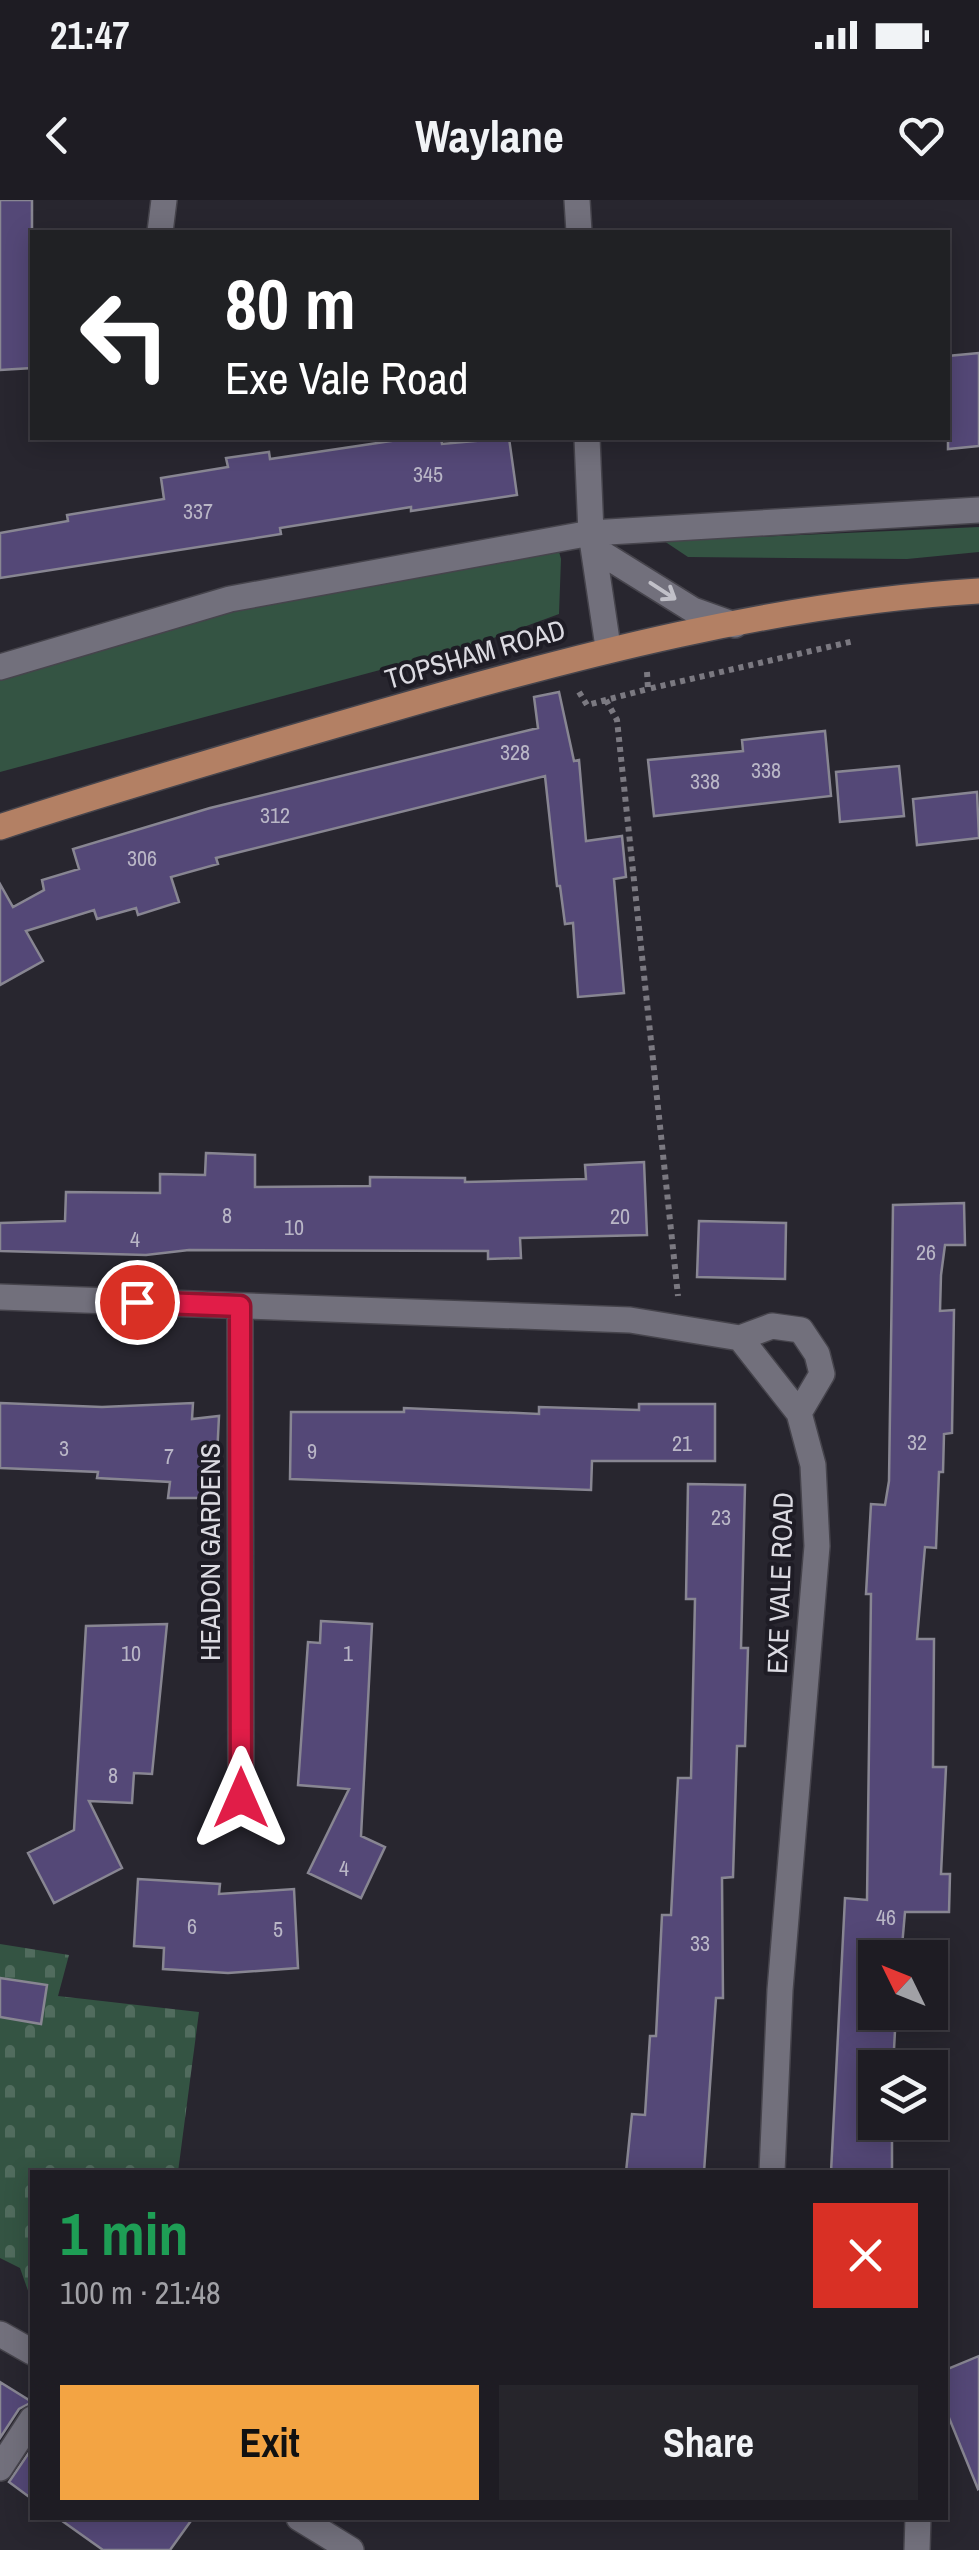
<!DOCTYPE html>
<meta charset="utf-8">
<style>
:root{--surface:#1e1c23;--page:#26252b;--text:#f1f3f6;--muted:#a1a1a6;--line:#3c3a41;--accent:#f3a443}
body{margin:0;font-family:"Archivo Narrow",sans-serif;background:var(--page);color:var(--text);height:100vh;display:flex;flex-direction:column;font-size:38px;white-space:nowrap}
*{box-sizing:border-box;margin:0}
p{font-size:32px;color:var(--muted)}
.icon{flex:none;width:55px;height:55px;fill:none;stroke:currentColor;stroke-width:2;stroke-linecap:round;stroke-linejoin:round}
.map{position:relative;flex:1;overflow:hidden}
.drawer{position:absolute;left:30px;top:1970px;width:918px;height:350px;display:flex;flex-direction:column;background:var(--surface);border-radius:0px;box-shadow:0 5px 25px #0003,0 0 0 2px var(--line)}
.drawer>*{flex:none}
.hud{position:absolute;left:30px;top:30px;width:920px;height:210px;border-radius:0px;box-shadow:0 5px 25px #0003,0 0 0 2px var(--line);background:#202124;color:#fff;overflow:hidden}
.needle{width:65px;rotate:313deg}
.tools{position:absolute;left:858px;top:1740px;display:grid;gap:20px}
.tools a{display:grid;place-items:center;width:90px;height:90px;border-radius:0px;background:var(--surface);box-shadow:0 5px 25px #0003,0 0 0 2px var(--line);font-size:50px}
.pin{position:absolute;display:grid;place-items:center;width:85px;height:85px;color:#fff;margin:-42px;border:5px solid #fff;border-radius:50%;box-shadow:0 2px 10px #0007}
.me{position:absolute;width:110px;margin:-55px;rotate:0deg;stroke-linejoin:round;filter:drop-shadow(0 0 8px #0008)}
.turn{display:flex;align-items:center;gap:35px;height:210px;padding:0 30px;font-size:45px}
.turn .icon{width:130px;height:130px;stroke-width:2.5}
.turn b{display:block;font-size:70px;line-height:85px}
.round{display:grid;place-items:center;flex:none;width:105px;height:105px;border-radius:0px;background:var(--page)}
.overview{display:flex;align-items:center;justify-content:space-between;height:170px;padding:0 30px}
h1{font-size:60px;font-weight:700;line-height:75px;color:#1e9e55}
.button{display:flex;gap:20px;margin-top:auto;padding:20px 30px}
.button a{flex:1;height:115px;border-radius:0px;background:var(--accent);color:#111;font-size:40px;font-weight:700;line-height:115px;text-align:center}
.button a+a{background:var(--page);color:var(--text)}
.status{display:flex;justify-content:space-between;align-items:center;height:70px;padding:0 50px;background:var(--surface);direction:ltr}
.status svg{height:28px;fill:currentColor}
header{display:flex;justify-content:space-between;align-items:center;height:130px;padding:0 30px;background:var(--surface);font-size:45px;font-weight:700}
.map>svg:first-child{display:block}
.grass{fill:#345443}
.cemetery{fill:url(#cemetery-stones)}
.building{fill:#544877;stroke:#888692;stroke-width:2.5}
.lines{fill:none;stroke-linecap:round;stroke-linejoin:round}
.minor-casing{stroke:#46444c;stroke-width:28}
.major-casing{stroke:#46444c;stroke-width:28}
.path{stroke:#7b7981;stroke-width:6;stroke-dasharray:5 5;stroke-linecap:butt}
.minor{stroke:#72707c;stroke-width:25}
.major{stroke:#b38064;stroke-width:25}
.oneway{stroke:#c1c0c8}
.route-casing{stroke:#92132f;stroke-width:25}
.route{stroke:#e11d48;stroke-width:18}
.labels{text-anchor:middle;stroke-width:8;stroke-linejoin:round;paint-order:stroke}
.number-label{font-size:22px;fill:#b9b6c6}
.street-label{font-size:28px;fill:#dbdae1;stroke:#1e1c25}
</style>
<div class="status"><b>21:47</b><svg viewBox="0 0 49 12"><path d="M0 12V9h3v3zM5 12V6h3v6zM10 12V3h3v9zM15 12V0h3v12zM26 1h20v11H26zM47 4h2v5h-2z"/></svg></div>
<header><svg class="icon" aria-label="back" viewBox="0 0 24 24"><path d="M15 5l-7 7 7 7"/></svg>Waylane<svg class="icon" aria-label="heart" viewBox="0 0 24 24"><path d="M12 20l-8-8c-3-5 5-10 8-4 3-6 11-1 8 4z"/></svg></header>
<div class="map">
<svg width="979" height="2350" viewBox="0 0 979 2350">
<defs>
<pattern id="cemetery-stones" width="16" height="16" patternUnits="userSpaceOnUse" patternTransform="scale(2.5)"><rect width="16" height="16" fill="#345443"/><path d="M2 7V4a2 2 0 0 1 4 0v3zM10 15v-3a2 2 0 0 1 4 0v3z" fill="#516c5e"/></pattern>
</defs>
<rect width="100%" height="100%" fill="#28262f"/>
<path class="grass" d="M979,327V352L907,359L688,357L664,341Z
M556,340L561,359L559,414L477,444L0,572V480L259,401Z"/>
<path class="cemetery" d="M0,1744L69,1755L58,1796L199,1812L178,1972H32V2102L20,2068L0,2058Z"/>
<path class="building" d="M0,0H32V168L0,170Z
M979,153V246L948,249V156Z
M411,238H441L442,244L509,238L517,295L411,311V307L280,328L281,334L0,378V333L68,321L67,315L164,299L161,278L228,267L226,258L269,252L270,259Z
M559,492L574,561L579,560L586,641L622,636L626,677L614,679L624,793L578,797L573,723L565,724L560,686H557L545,576L216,658L218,664L171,677L179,702L138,715L136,708L97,719L94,710L26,731L43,761L0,785V684L13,707L44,690L42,680L79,669L73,649L210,608L538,528L534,497Z
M825,531L831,596L654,616L648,560L743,551L742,540Z
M899,566L904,616L840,622L836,572Z
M977,592L979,638L917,645L913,599Z
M206,953L255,955V987L370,986V977L465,978V982L586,979L585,965L644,962L647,1035L520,1038L521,1058L488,1059V1051L189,1050L146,1055L0,1051V1023L65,1021L66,992L160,993V974L205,975Z
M964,1003L965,1045H945L941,1075L940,1111L954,1110L952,1233L944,1234L943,1272H939L936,1348L925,1347L917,1439H934L933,1567H946L941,1674H950L949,1712H905L901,1758H875V1812H896L893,1868H875V1940H892V1972H831L845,1698L867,1700L871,1394H866L871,1304L885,1305L889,1281L893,1005Z
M699,1021L786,1023L785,1079L697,1077Z
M0,1203L102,1207L193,1203L192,1219L219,1216L215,1298H168L170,1282L97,1278L98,1272L0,1268Z
M639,1204H715V1261H592L591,1290L290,1279L291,1212H404V1208L539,1214V1207L639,1210Z
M688,1284L745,1285L741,1448H748L745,1546H737L733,1677L722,1678L723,1798H716L704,1972H626L632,1914L645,1915L650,1836H656L662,1715H671L678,1578H691L695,1399H686Z
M321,1421L372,1424L361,1636L385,1647L361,1698L308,1673L349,1589L298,1585L308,1442L320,1443Z
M167,1424L152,1574L134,1573L132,1603L89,1601L122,1668L54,1703L28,1653L74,1630L86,1426Z
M138,1679L220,1684L219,1694L294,1689L298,1768L228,1773L163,1769L164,1748L134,1746Z
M0,1778L47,1785L41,1824L0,1817Z
M979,2156V2288L978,2289L945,2208V2170Z
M0,2182L32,2202L19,2209L0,2238Z
M32,2248V2299L9,2282Z
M58,2318H193L170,2350H103Z"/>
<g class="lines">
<g class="minor-casing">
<path id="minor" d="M577,0L579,32
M160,32L164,0
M587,238L591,333L608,447
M595,349L693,410L735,425
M0,467L230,399L591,333L979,310
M0,1097L630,1120L740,1138L799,1213L813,1265L817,1346L780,1790L772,1972
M240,1106L241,1598
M740,1138L772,1126L801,1130L817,1154L822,1174L799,1213
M0,2134L32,2152
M0,2268L32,2219
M299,2318L351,2350
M917,2350L918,2318"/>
</g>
<g class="major-casing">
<path id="major" d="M0,627C128,585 256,548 385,511C579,455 777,403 979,391"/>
</g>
<path class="path" d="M647,472L648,489L854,441
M579,492L587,505L648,489
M606,500L617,520L678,1096"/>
<use href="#minor" class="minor"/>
<use href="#major" class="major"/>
</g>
<defs><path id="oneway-shaft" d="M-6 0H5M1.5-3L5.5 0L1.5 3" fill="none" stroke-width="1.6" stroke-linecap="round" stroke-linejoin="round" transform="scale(2.5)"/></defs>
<use class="oneway" href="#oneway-shaft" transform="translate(663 391) rotate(33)"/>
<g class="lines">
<g class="route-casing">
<path id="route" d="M137,1102L240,1106L241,1598"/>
</g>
<use href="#route" class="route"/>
</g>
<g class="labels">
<g class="number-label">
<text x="428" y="282">345</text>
<text x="198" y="319">337</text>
<text x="515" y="560">328</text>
<text x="766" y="578">338</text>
<text x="705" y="589">338</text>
<text x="275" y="623">312</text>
<text x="142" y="666">306</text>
<text x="227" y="1023">8</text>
<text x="620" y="1024">20</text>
<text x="294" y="1035">10</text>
<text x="135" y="1047">4</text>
<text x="926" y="1060">26</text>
<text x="917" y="1250">32</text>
<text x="682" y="1251">21</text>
<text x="64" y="1256">3</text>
<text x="312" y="1259">9</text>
<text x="169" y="1264">7</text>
<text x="721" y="1325">23</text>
<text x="131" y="1461">10</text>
<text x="348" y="1461">1</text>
<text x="113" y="1583">8</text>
<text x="344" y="1676">4</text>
<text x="886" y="1725">46</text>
<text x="192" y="1734">6</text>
<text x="278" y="1737">5</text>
<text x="700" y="1751">33</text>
</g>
<g class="street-label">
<text transform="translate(475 454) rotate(-16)" y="10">TOPSHAM ROAD</text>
<text transform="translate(210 1352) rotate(-90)" y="10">HEADON GARDENS</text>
<text transform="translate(780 1383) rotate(-88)" y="10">EXE VALE ROAD</text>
</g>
</g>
</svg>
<div class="tools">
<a><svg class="needle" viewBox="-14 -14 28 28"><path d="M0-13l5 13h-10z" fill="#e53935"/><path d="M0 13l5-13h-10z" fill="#a1a1a6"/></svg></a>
<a><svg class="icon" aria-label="layers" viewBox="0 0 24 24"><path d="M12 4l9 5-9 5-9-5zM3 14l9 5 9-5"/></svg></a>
</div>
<div class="pin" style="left:137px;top:1102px;background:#d93025"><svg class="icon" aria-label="arrive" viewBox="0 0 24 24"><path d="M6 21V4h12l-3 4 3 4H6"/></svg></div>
<svg class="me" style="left:241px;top:1598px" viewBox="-20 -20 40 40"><path d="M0-17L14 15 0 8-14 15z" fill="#e11d48" stroke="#fff" stroke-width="4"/></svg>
<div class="hud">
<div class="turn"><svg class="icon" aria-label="left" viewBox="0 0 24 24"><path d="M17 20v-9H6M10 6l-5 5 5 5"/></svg><div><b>80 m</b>Exe Vale Road</div></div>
</div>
<section class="drawer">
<div class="overview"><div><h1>1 min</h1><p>100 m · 21:48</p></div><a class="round" style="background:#d93025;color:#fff"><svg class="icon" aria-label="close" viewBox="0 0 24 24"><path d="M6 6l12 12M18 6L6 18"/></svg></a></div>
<div class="button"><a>Exit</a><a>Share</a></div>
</section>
</div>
